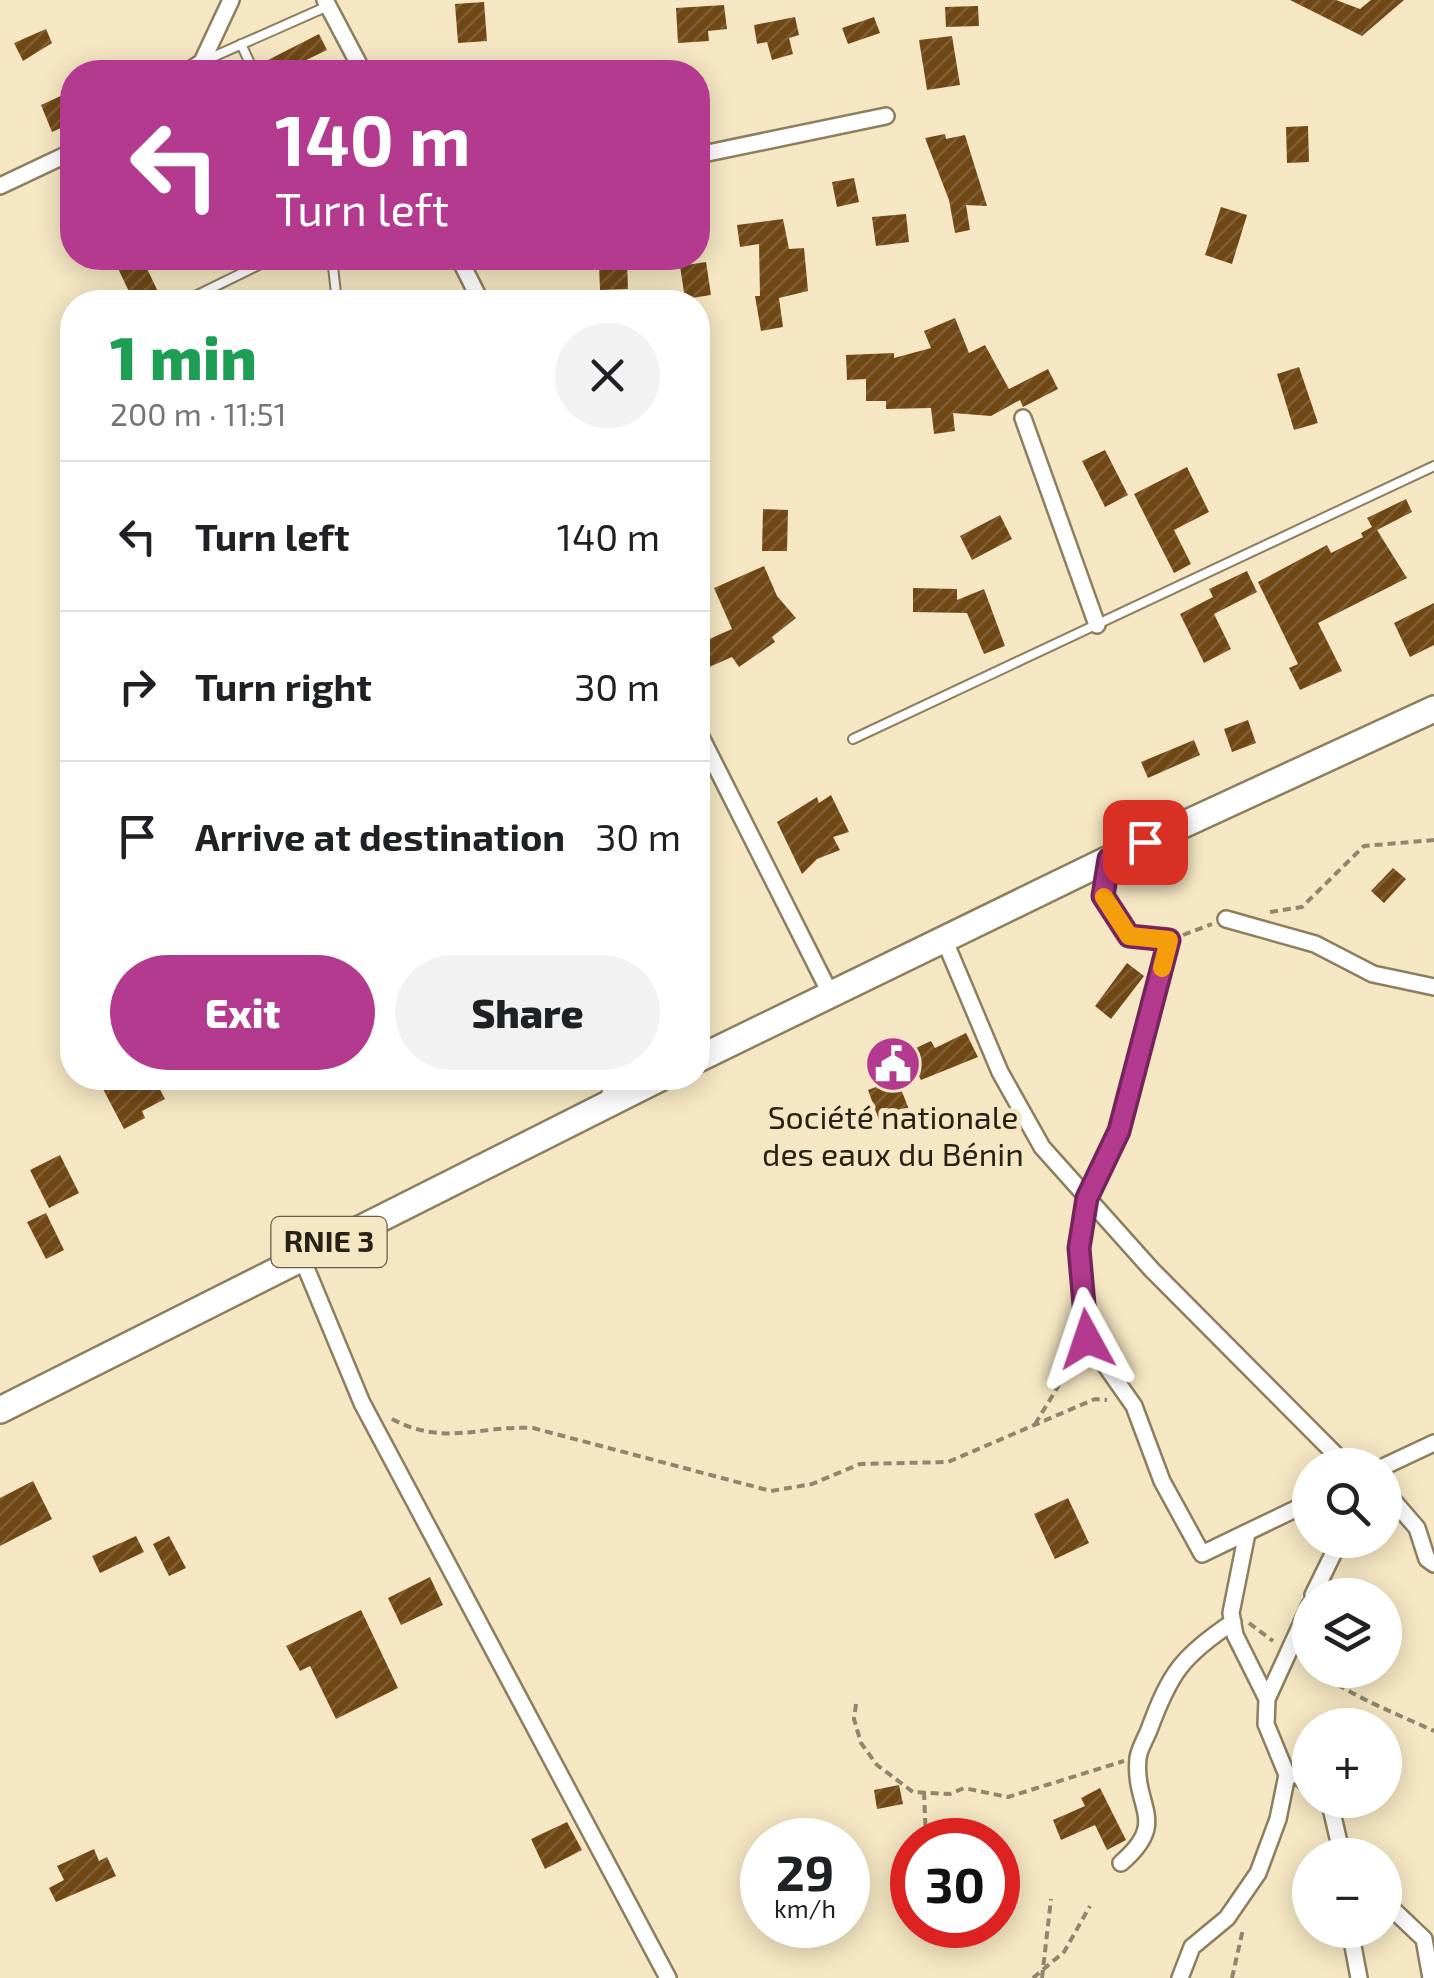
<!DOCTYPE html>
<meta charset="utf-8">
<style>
:root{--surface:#fff;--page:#f2f2f2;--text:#202124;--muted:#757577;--line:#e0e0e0;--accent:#b33a8e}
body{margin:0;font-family:"Exo 2",sans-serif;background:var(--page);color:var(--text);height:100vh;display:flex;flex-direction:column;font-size:38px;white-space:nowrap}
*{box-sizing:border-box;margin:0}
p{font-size:32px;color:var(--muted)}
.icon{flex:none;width:55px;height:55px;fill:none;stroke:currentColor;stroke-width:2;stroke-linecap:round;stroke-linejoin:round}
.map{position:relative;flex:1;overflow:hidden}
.details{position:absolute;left:60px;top:290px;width:650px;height:800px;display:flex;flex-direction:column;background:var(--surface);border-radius:40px;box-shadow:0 5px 25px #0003}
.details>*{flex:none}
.top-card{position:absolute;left:60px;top:60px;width:650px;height:210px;border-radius:40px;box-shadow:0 5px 25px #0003;background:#b33a8e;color:#fff;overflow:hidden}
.buttons{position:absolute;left:1292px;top:1448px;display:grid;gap:20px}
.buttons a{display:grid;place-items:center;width:110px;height:110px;border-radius:50%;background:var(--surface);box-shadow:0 5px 25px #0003;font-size:50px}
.speed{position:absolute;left:740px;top:1818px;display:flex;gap:20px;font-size:50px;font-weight:700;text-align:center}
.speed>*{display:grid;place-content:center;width:130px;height:130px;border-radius:50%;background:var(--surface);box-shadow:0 5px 25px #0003;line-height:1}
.speed small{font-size:25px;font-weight:400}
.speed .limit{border:15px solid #d22;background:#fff;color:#111}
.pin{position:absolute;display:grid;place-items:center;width:85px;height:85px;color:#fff;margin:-42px;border-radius:20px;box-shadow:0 5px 15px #0006}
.me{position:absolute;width:110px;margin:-55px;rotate:355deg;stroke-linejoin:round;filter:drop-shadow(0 0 8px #0008)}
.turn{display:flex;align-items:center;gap:35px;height:210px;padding:0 50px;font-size:45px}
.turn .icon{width:130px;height:130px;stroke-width:2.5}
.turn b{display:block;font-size:70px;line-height:85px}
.round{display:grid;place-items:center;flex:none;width:105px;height:105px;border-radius:52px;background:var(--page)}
.head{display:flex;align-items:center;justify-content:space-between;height:170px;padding:0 50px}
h1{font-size:60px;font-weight:800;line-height:75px;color:#1e9e55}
.primary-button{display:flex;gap:20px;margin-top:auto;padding:20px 50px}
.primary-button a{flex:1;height:115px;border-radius:60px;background:var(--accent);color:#fff;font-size:40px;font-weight:800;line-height:115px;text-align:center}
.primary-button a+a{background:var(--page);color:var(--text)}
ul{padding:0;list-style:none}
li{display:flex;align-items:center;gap:30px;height:150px;padding:0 50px;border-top:2px solid var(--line)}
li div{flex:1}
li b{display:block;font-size:38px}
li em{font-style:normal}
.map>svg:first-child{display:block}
.building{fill:url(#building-hatch)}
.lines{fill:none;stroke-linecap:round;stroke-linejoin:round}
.service-casing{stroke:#8c7f5e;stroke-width:12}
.minor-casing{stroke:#8c7f5e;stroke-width:20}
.trunk-casing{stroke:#8c7f5e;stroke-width:30}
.path{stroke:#8f866d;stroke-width:4;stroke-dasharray:8 5;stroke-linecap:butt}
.service{stroke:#fff;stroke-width:8}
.minor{stroke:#fff;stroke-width:15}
.trunk{stroke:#fff;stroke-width:25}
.route-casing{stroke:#74265c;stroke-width:25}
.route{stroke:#b33a8e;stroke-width:18}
.slow{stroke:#f59e0b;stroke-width:18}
.labels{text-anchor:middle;stroke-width:10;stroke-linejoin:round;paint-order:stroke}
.shield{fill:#f5e7c3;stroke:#655d49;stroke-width:2.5}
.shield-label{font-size:30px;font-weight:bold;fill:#272215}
.poi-label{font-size:32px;fill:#272215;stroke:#f5e7c3}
</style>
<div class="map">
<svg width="1434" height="1978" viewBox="0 0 1434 1978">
<defs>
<pattern id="building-hatch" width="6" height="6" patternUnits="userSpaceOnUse" patternTransform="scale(2.5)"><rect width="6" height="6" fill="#704816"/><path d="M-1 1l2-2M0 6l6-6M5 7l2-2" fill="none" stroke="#805f37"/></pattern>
</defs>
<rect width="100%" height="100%" fill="#f5e7c3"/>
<path class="building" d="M1290,0H1336L1360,9L1371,0H1404L1362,36Z
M484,2L487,41L458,43L455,4Z
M724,5L727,29L708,31L709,41L678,43L676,8Z
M978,6L979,26L946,27L945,7Z
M795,17L799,35L789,38L793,54L772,60L767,42L757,44L754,25Z
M874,17L880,33L848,44L842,28Z
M46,29L52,43L23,61L14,43Z
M319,34L327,50L304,61L309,72H272L266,61Z
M952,36L960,85L927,90L919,40Z
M65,94L72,123L52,132L41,105Z
M1308,126L1309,162L1287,163L1286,127Z
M945,134L946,139L965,135L987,206L966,205L970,230L955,233L949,200L925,138Z
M854,178L859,202L837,207L832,182Z
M1221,207L1247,215L1232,264L1205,255Z
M906,214L909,242L876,246L872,217Z
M783,219L789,249L804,248L808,291L779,298L783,327L761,331L755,296H760L759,244L740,247L737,225Z
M113,258H142L160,296L134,302Z
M706,262L711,295L685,299L680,266Z
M627,263L628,289L600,290L599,264Z
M955,318L969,353L985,345L1009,389L1048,369L1058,389L1023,407L1020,400L991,416L953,413L955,431L934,434L931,408L886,409V401H866V379L847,380L846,355L894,353V358L931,348L924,331Z
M1299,367L1318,423L1294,430L1277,374Z
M1105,450L1128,495L1105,507L1082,461Z
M1187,467L1209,512L1174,530L1191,564L1174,573L1134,494Z
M1406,499L1412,512L1377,530L1407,578L1318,623L1342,671L1300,690L1289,668L1298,664L1258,582L1327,545L1331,553L1363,537L1361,533L1372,527L1367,518Z
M763,509L788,510L787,551H762Z
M1000,515L1012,539L972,560L960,536Z
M764,566L777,596L796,618L772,637L775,642L739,667L732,657L698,672V644L732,629L714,588Z
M1247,571L1257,592L1214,614L1231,649L1204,663L1180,614L1213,597L1209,589Z
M913,588L957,589V600L984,589L1005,646L984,654L967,613L913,612Z
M1434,603V645L1410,657L1394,623Z
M1248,720L1256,743L1232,752L1224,729Z
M1194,740L1200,755L1148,778L1141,762Z
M831,795L849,832L833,837L840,850L817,859L802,874L777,822L817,797L819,803Z
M1393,868L1406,879L1384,903L1371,891Z
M1127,963L1144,976L1111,1019L1095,1006Z
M966,1033L978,1057L921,1080L907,1052L931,1041L935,1048Z
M127,1078H154L165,1099L142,1111L145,1118L124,1129L103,1089Z
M897,1079L910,1112L880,1123L868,1090Z
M60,1155L79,1193L49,1208L30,1170Z
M46,1213L64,1250L46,1259L27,1222Z
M33,1481L52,1519L0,1546V1498Z
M1068,1498L1089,1543L1055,1559L1034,1514Z
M136,1536L144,1552L100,1573L92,1556Z
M169,1536L186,1568L169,1576L153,1544Z
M430,1577L443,1605L401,1625L388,1598Z
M361,1610L398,1688L336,1719L310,1666L300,1671L286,1646Z
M899,1785L903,1804L877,1809L874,1790Z
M1100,1788L1126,1840L1107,1850L1095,1825L1061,1840L1053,1820L1085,1806L1081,1798Z
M567,1822L582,1850L545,1869L531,1839Z
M94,1849L99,1861L107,1857L116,1876L56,1902L49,1888L64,1880L57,1866Z"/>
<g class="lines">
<g class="service-casing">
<path id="service" d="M241,44L254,72
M206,60L328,6
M332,258L337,302
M183,302L273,258
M853,739L1434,466
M605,1097L612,1078"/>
</g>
<g class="minor-casing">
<path id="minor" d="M325,0L363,72
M187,72L202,62L231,0
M698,155L886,116
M0,186L72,152
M459,258L481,302
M1023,418L1097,625
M698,731L830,993
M1109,859L1103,897L1129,936L1169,940L1119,1131L1087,1198L1079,1249L1087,1339L1134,1406L1162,1481L1202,1554L1310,1502
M1226,919L1315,944L1373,974L1434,987
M944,939L1000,1072L1042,1147L1152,1270L1346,1465
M301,1256L362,1403L668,1978
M1385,1466L1434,1443
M1385,1491L1417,1528L1427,1559L1434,1564
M1247,1533L1231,1613L1235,1635L1267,1699
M1313,1595L1340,1540
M1287,1775H1298L1310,1787
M1324,1800L1331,1808L1342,1855
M1121,1863C1170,1821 1133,1808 1138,1758C1139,1749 1146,1738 1149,1730C1170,1673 1182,1656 1233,1622
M1385,1902L1424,1939L1431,1978
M1350,1930L1359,1978
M1180,1978L1192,1947L1227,1918L1258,1873L1278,1819L1287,1775L1266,1724L1267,1699L1310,1605"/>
</g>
<g class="trunk-casing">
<path id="trunk" d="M698,1059L1109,859L1434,709
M0,1410L660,1078"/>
</g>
<path class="path" d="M1270,912L1302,907L1364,846L1434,840
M1183,935L1212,924
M392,1419C445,1447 480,1425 533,1428L771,1491L812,1484L860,1464L948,1462L1095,1399L1107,1400
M1035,1424L1077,1356
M1249,1623L1273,1641
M1316,1670C1352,1697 1393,1712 1434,1731
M856,1704L854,1719L861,1743L877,1765L913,1792L950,1794L964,1788L1008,1797L1124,1761
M924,1792L926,1840
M1033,1978L1064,1952L1090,1906
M1042,1978L1051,1899
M1232,1978L1243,1929"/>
<use href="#service" class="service"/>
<use href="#minor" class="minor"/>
<use href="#trunk" class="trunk"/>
</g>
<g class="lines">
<g class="route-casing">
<path id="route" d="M1087,1339L1079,1248L1087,1198L1119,1131L1169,940L1129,936L1103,896L1109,859L1145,842"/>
</g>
<use href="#route" class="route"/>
<path class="slow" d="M1104,897L1129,936L1169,940L1162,968"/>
</g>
<defs>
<g id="civic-disc" transform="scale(2.875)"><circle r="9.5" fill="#b33a8e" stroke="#f5e7c3"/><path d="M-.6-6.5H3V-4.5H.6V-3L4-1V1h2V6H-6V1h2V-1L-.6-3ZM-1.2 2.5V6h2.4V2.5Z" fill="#fff"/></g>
</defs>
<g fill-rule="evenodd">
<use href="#civic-disc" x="893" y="1064"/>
</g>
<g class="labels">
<rect class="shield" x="271.5" y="1217" width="115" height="50" rx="8"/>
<g class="shield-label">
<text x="329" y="1252">RNIE 3</text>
</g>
<g class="poi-label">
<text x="893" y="1129">Société nationale<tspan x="893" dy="37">des eaux du Bénin</tspan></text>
</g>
</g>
</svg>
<div class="buttons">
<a><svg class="icon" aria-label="search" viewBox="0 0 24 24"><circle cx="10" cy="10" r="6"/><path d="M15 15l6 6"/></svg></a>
<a><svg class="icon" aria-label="layers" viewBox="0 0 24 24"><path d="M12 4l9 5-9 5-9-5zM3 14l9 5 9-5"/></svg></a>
<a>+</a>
<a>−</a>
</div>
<div class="speed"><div>29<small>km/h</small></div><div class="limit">30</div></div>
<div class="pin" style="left:1145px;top:842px;background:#d93025"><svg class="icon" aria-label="arrive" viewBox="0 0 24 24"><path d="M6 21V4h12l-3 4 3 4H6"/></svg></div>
<svg class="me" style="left:1087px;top:1339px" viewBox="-20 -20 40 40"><path d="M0-17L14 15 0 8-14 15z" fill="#b33a8e" stroke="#fff" stroke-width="4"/></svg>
<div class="top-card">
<div class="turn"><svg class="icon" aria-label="left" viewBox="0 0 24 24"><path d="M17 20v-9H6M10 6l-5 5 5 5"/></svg><div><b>140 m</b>Turn left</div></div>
</div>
<section class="details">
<div class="head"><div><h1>1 min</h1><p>200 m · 11:51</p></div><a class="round"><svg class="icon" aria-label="close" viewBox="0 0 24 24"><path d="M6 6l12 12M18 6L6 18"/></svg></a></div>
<ul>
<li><svg class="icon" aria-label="left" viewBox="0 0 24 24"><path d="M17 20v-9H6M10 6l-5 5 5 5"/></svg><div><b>Turn left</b></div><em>140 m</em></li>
<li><svg class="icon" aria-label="right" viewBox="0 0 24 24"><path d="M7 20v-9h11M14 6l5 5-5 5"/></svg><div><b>Turn right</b></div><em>30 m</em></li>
<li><svg class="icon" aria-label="arrive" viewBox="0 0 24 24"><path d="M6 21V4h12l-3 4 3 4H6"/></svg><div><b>Arrive at destination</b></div><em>30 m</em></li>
</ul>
<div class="primary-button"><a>Exit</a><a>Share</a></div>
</section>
</div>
